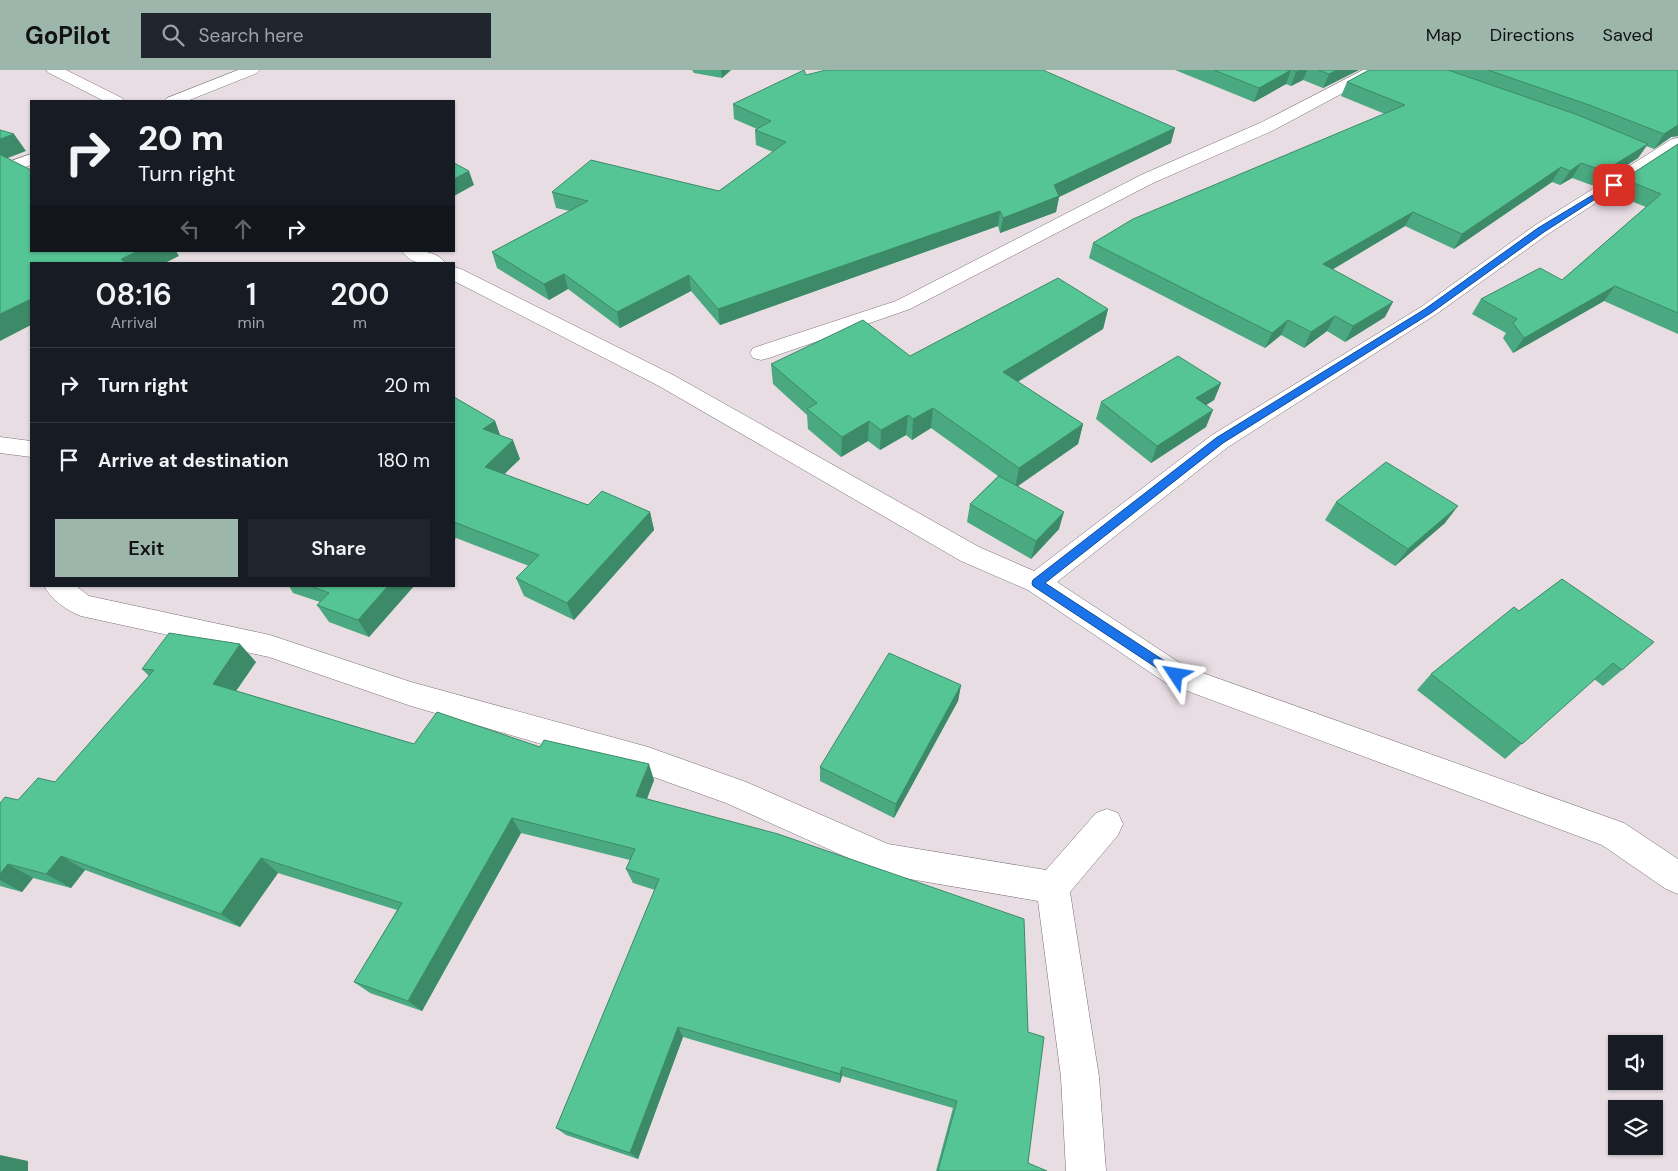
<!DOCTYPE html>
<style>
:root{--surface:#171b24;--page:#20242c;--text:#f1f3f6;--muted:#9ea1a6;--line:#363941;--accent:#9cb6ac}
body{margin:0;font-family:"DM Sans",sans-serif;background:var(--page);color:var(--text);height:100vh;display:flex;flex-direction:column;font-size:19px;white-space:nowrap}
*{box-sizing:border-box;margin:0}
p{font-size:16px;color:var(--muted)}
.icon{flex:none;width:28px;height:28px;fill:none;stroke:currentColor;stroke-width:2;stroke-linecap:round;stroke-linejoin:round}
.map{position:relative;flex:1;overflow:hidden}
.details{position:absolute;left:30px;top:192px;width:425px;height:325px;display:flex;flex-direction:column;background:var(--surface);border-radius:0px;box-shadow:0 1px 4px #0004}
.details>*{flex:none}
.guide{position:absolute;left:30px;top:30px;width:425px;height:152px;border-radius:0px;box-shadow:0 1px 4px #0004;background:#171b24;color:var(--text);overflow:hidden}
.controls{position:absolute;left:1608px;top:965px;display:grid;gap:10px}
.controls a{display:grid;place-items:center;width:55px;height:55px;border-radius:0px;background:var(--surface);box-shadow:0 1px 4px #0004;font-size:25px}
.pin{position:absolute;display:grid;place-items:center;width:42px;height:42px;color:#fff;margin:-21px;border-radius:10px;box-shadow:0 2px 8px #0006}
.me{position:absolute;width:55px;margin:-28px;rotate:303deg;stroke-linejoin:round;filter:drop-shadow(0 0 4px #0008)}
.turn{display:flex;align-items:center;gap:18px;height:105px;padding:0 25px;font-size:22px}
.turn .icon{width:65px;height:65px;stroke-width:2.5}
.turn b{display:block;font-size:35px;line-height:42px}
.lanes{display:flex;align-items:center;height:48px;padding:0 25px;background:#0003;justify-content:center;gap:25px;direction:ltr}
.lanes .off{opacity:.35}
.eta{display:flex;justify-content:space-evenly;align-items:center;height:85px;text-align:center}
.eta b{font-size:30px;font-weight:600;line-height:35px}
.action{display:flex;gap:10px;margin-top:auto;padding:10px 25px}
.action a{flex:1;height:58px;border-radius:0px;background:var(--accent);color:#111;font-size:20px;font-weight:600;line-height:58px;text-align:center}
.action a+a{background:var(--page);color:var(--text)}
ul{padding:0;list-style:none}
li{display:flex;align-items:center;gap:15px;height:75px;padding:0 25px;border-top:1px solid var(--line)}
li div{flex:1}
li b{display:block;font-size:19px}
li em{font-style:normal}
header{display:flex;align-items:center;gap:30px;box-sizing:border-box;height:70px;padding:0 25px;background:var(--accent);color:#111}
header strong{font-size:24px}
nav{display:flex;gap:28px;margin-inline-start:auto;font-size:18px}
.search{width:350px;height:45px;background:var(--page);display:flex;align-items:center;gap:12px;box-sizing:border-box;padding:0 18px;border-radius:0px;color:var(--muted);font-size:19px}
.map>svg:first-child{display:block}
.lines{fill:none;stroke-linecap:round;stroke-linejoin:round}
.minor-casing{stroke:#797075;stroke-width:1}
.minor{fill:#fff;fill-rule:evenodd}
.wall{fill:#4aa980}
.shaded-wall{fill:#3c8a68}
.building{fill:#56c595;stroke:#3c8a68}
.route{fill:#1a73e8;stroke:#114b97}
</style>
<header>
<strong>GoPilot</strong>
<div class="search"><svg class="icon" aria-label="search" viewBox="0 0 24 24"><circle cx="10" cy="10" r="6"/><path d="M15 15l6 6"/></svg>Search here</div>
<nav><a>Map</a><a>Directions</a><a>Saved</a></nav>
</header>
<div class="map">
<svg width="1678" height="1101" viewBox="0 0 1678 1101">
<rect width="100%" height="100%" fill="#e8dde3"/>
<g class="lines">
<g class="minor-casing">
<path id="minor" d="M46,0H66L122,28L124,31H104L49,3Z
M238,0H260L257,3L187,31H165L167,28Z
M1363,0H1383L1380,3L1274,60L1153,113L910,239L769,288L761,290L753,288L750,283L753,278L896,231L1141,105L1262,52Z
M1678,68V80L1548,164L1435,245L1228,377L1057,512L1186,597L1624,753L1678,789V824L1666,819L1602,775L1166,613L1028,520L961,491L659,316L454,211V197L461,199L675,306L979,477L1034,501L1212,365L1421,237L1534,156L1672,69Z
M31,84V95L0,106V95Z
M402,181C417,181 436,179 446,194C430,194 411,196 402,181Z
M0,367L31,371V387L0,383Z
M44,516H76L89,526L270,565L411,612L648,677L746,712L888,774L1046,800L1096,743L1107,739L1118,743L1123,754L1118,765L1070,822L1099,1007L1106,1101H1066L1061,1007L1038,831L886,805L726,733L648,705L411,636L269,587L81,546C67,541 51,529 44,516Z"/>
</g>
<use href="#minor" class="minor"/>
</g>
<path class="wall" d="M692,0H731L722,8L694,3Z
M1175,0H1359L1323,18L1303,10L1291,16L1286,14L1254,32Z
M1369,0H1678V66L1671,67L1654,79L1646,76L1638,88L1594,116L1572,108L1560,115L1552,112L1454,179L1405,156L1332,200L1385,247L1345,272L1327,261L1304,278L1281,265L1265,278L1089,188L1093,173L1385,44L1341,26L1347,12Z
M806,5L1171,73L1059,127L1056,142L1000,163L998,156L720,255L691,221L620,258L568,219L549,230L497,198L492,182L570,141L556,138L552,122L719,121L773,82L756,75L755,60L757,59L734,49L733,34Z
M1678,74V264L1604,231L1513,283L1503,268L1506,263L1472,244L1481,229L1562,210L1646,137L1613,124L1624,109Z
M1108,239L1103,259L1018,312L1083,354L1078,374L1018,416L1059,459L1031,489L967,452L970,434L998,406L931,358L912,370L906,365L880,380L868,371L841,387L808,359L807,345L773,314L771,294L910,286Z
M1221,313L1214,330L1206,335V357L1151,393L1096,349L1101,332Z
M454,327L495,351L500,366L520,389L504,404L588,435L650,442L654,460L574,550L524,526L516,508L529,496L456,468L454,470Z
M1336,432L1445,453L1395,496L1325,450Z
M1562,509L1622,600L1603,616L1594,609L1505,689L1417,620L1431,604L1519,541Z
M289,516H414L369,567L329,552L317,535L320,532L293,523Z
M256,592L236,621L414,674L540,677L654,710L647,729L1028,1093L1047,1101H936L953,1038L842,1006L840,1013L683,967L638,1089L566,1065L556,1058L655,820L633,813L626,799L630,790L521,763L422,941L370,923L354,912L397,840L278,803L240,857L85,800L71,818L33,808L22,822L0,816V733L18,730L55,712L149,606L142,599Z
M961,615L958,631L894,748L820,711V697Z"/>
<path class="shaded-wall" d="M721,0H731L722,8Z
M1291,0L1286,14L1254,32L1259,18Z
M1301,0H1307L1303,10L1291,16L1296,2Z
M1337,0H1359L1323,18L1329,4Z
M1678,55V66L1671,67L1654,79L1664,64Z
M1175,58L1171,73L1059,127L1056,142L1000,163L1003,148L1054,115Z
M14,64L26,81L0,91V69Z
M1648,74L1638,88L1594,116L1604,101Z
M1581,93L1572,108L1560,115L1570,101Z
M1561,97L1552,112L1454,179L1462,164Z
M469,101L474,115L454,126V109Z
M1000,141L998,156L720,255L718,239Z
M1413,142L1405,156L1316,209L1323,194Z
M138,181H176L179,186L163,194H123L121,189Z
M564,204L568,219L549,230L544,214Z
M689,205L691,221L620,258L617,242Z
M1615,216L1604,231L1513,283L1524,268Z
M31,229V255L0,271V244Z
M1393,232L1385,247L1345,272L1353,256Z
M1108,239L1103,259L1000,322L1003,302Z
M1335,246L1327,261L1304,278L1311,262Z
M1288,250L1281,265L1265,278L1272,263Z
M1221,313L1214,330L1189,346L1196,328Z
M933,338L931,358L912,370L913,349Z
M1213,340L1206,357L1151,393L1157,376Z
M908,345L906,365L880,380L881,360Z
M495,351L502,370L483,359Z
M869,351L868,371L841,387L842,367Z
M1083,354L1078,374L1015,418L1019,398Z
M513,370L520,389L492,416L485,397Z
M1458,436L1445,453L1395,496L1408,479Z
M650,442L654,460L574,550L567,533Z
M1064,442L1059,459L1031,489L1036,471Z
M388,516H414L369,567L358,550Z
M240,574L256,592L229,631L213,614Z
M961,615L958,631L894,748L896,734Z
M649,694L654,710L642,741L636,726Z
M512,748L521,763L422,941L408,931Z
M61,786L85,800L71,818L46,804Z
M261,788L278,803L240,857L221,844Z
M8,794L33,808L22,822L0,810V804Z
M678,957L683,967L638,1089L630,1083Z
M842,997V1006L840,1013V1004Z
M0,1085L28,1091V1101H0Z"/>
<path class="building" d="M804,0L806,5L826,0H1043L1175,58L1054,115L1059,126L1003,148L1000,141L718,239L689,205L617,242L564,204L544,214L492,182L588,131L552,122L591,90L719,121L786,72L755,60L771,51L733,34Z
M1214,0H1291L1259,18Z
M1292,0H1301L1296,2Z
M1318,0H1337L1329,4Z
M1369,0H1448L1578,45L1648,74L1604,101L1581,93L1570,101L1561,97L1462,164L1413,142L1323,194L1393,232L1353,256L1335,246L1311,262L1288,250L1272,263L1093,173L1133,149L1405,35L1347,12Z
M1488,0H1678V55L1664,64L1592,36Z
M0,60L14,64L0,69Z
M1678,74V243L1615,216L1524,268L1513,253L1517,249L1481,229L1540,198L1562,210L1661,124L1624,109Z
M0,85H1L31,100V181H138L121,189L125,193L123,194H31V229L0,244Z
M454,93L469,101L454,109Z
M1058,208L1108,239L1003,302L1083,354L1019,398L933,338L913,349L908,345L881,360L869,351L842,367L807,339L817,333L771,294L863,250L910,286Z
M1178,286L1221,313L1196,328L1213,340L1157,376L1101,332Z
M454,327L495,351L483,359L513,370L485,397L588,435L602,421L650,442L567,533L516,508L539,485L454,452Z
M1386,392L1458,436L1408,479L1336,432Z
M999,406L1064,442L1036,471L970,434Z
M1562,509L1654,572L1622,600L1613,593L1522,674L1431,604L1514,537L1519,541Z
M311,516H388L358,550L317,535L329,523Z
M169,563L240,574L213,614L414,674L437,642L540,677L544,670L649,694L636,726L778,764L1024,849L1028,962L1044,967L1028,1093L1047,1101H938L957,1031L842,997L840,1004L678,957L630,1083L556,1058L659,809L626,799L635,779L512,748L408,931L354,912L402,833L261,788L221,844L61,786L46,804L8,794L0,804V733L5,727L18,730L38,708L55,712L154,600L142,599Z
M889,583L961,615L896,734L820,697Z"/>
<path class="route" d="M1611,114L1617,115L1544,162L1431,243L1223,373L1045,513L1180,601L1182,605L1180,608H1172L1033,516L1032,513L1033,510L1216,368L1425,239L1538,158Z"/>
</svg>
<div class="controls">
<a><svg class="icon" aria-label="sound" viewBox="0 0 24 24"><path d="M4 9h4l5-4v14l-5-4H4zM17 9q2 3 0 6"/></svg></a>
<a><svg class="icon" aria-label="layers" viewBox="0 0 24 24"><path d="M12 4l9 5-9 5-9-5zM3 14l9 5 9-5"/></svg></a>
</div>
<div class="pin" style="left:1614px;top:115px;background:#d93025"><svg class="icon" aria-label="arrive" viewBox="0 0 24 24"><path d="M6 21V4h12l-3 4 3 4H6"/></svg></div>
<svg class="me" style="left:1176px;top:605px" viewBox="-20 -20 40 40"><path d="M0-17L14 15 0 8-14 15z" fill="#1a73e8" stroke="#fff" stroke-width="4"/></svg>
<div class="guide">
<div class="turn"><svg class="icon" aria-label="right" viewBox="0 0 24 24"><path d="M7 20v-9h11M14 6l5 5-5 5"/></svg><div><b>20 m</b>Turn right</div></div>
<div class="lanes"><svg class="icon off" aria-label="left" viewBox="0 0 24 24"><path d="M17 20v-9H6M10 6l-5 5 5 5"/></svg><svg class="icon off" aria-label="ahead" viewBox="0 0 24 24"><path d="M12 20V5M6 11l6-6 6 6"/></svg><svg class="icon" aria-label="right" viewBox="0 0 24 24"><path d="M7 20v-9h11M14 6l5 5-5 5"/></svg></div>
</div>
<section class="details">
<div class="eta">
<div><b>08:16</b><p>Arrival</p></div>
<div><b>1</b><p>min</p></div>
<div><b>200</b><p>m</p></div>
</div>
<ul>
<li><svg class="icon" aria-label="right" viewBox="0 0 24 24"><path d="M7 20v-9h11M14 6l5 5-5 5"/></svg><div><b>Turn right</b></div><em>20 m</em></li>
<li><svg class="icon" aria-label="arrive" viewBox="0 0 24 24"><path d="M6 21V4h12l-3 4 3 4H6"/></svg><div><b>Arrive at destination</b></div><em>180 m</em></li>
</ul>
<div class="action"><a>Exit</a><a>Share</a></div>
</section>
</div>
